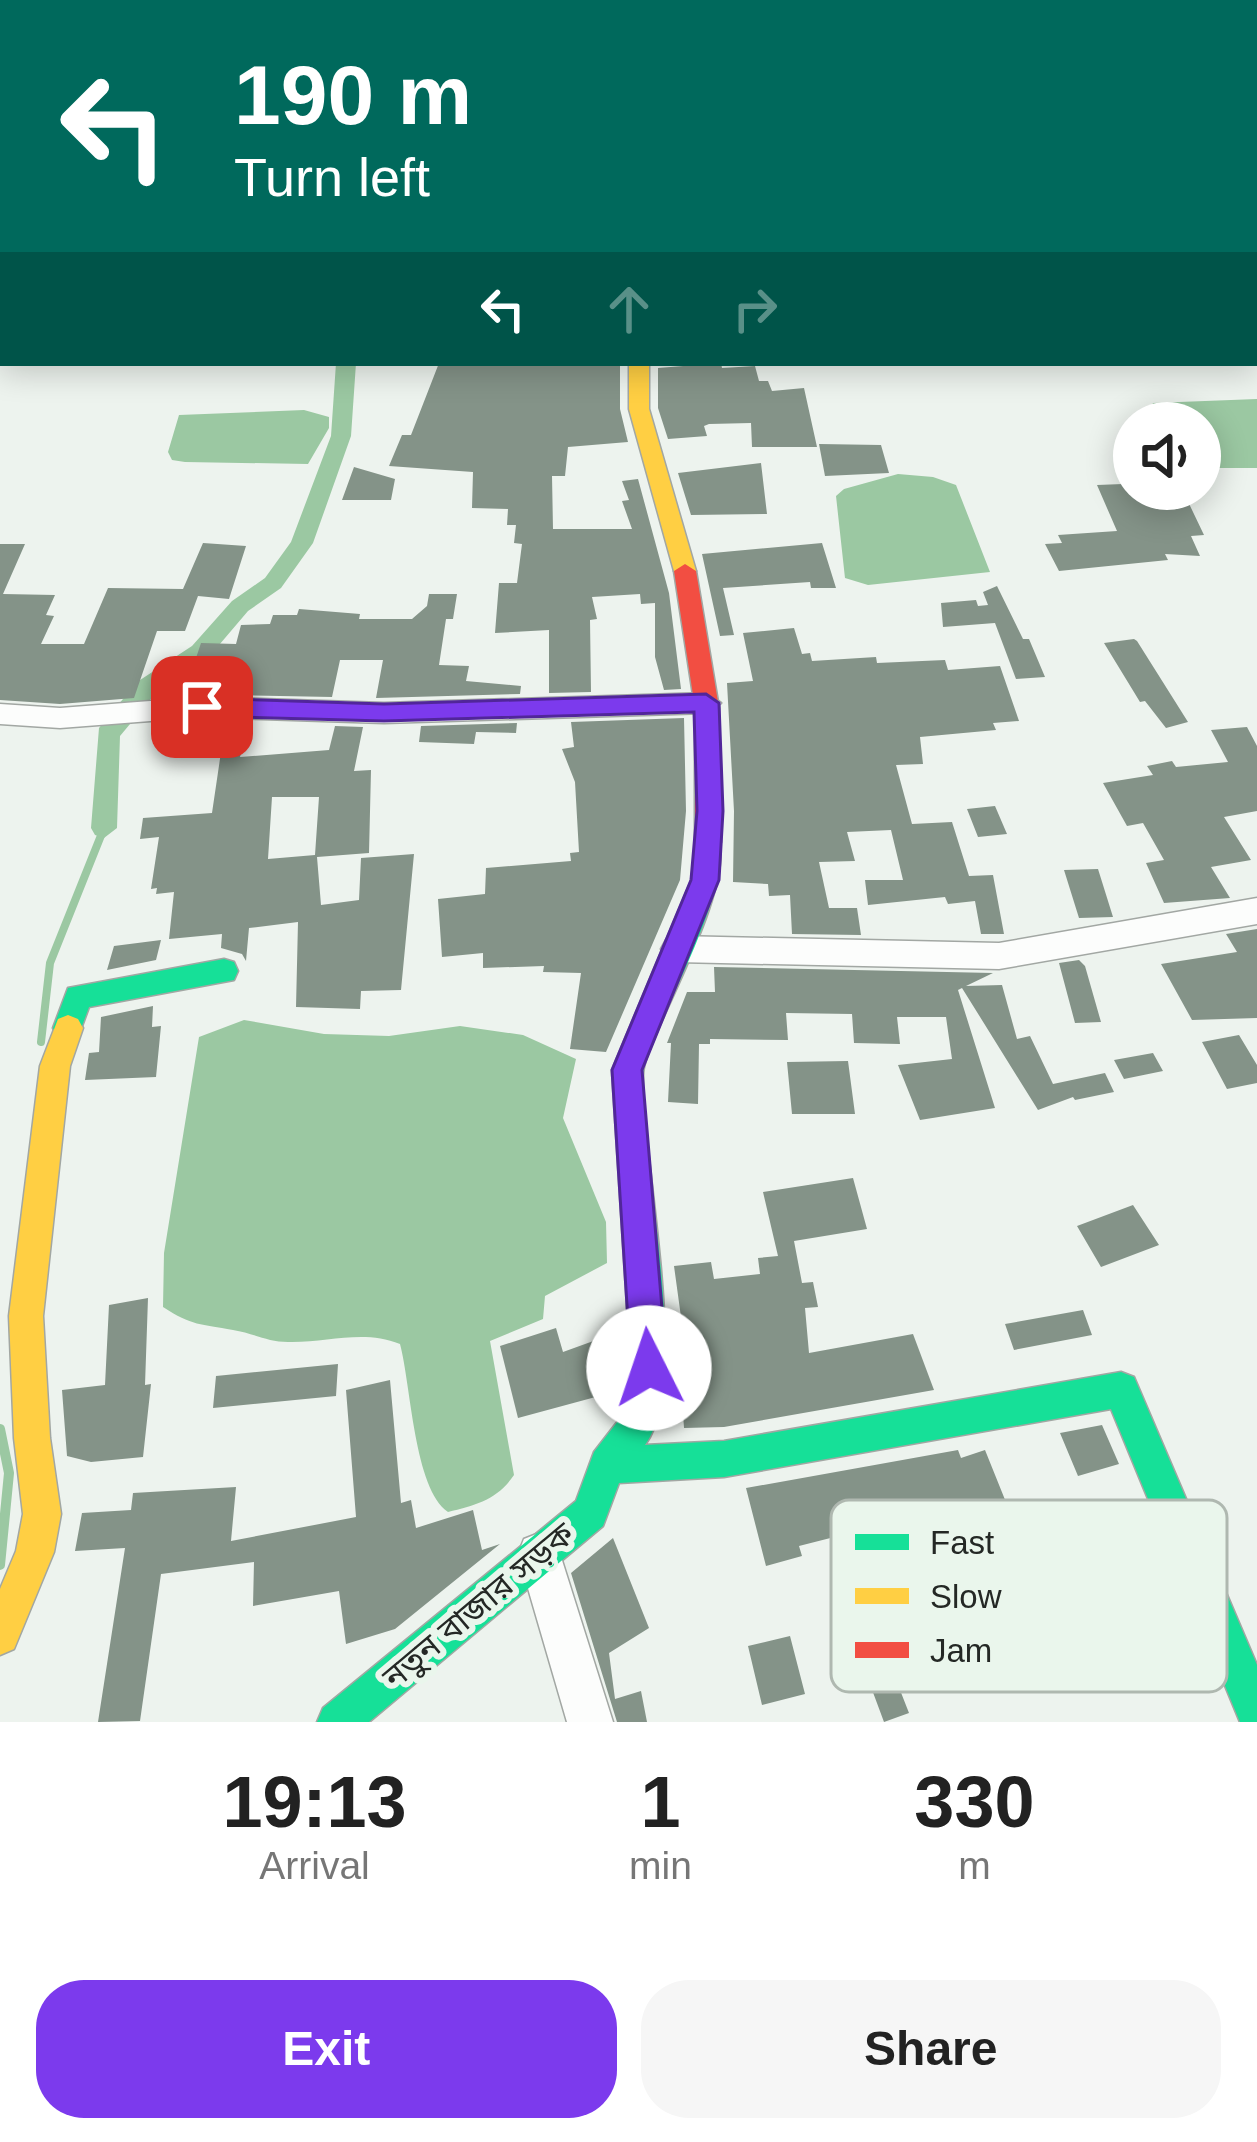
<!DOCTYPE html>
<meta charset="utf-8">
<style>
:root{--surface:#fff;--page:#f6f6f6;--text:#222;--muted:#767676;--accent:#7c3aed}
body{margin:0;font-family:Helvetica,"Noto Sans Bengali",sans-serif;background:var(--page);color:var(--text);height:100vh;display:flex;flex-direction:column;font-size:45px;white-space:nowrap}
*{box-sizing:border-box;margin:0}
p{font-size:39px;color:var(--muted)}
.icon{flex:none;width:66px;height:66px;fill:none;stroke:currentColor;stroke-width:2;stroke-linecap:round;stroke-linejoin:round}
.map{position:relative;height:1722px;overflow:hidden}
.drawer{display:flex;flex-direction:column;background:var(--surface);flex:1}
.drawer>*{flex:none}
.banner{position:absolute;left:0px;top:0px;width:1257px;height:366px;box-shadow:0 6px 30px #0003;background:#00695c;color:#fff;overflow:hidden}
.fabs{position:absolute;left:1113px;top:402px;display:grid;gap:24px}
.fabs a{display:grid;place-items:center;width:108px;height:108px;border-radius:50%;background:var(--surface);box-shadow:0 6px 30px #0003;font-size:60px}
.pin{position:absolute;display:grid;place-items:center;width:102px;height:102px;color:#fff;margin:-51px;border-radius:24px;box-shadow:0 6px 18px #0006}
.me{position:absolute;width:132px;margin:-66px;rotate:356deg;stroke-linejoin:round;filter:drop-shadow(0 0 9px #0008)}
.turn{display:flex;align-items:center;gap:42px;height:252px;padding:0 36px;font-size:54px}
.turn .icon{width:156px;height:156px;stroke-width:2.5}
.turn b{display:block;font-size:84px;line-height:102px}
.lanes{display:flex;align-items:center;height:114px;padding:0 36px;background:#0003;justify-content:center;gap:60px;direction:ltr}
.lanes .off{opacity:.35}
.eta{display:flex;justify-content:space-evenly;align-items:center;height:204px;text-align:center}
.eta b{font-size:72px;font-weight:600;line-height:84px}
.primary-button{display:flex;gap:24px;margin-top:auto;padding:24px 36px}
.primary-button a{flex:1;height:138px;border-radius:48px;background:var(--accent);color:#fff;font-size:48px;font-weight:600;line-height:138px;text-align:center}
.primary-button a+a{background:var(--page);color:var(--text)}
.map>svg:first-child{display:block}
.water{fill:#9bc8a2}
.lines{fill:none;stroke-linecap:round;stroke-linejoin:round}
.stream-far1{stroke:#9bc8a2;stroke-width:8}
.stream{stroke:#9bc8a2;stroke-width:10}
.canal{fill:#9bc8a2;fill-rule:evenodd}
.building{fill:#849388;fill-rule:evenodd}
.street-casing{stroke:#a2a7a3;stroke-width:3}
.fast-casing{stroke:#a2a7a3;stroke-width:3}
.slow-casing{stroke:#a2a7a3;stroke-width:3}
.jam-casing{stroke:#a2a7a3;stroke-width:3}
.street{fill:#fcfdfc;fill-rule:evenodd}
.fast{fill:#16e098;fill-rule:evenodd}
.slow{fill:#ffcf43;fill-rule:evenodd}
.jam{fill:#f24e42;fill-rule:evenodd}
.route{fill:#7c3aed;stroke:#51269a;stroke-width:3}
.labels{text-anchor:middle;stroke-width:12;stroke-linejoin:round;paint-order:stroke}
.street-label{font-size:33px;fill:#242825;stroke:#eaf6ec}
.key{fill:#eaf6ec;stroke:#afb8b0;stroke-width:3}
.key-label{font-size:33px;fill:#242825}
</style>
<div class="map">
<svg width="1257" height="1722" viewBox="0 0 1257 1722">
<rect width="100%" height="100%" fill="#edf3ee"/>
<path class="water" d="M1257,399V468H1200V423H1158L1151,409L1153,403Z
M304,410L329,417V428L308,464L185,462L172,460L168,452L179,415Z
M898,474L933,477L956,485L990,572L868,585L845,578L836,496L844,489Z
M244,1020L324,1034L389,1036L460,1026L523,1035L576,1059L563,1118L606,1222L607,1263L545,1296L543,1319L490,1341L514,1475C497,1500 476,1505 448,1512C414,1489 411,1385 400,1344C363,1329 327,1343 288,1342C267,1342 253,1333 233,1330C201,1324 192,1326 163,1307L164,1253L199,1037Z"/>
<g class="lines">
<path class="stream-far1" d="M41,1042L50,963L104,828"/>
<path class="stream" d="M0,1429L9,1473L0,1565"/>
<path class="canal" d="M521,0H535L520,3Z
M946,0H960L962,3H948Z
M1124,0H1160L1163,3H1127Z
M1254,3H1257V11H1254Z
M336,363H356L351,436L313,543L281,588L248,611L208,658L155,694L120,736L117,828L104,838L95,835L91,828L99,728L137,682L192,646L232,601L265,578L291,542L331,436Z"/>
</g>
<path class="building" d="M439,363H620V409L628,442L568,447L565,476H552L553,529H632L622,501L629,500L622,481L638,479L669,593L681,689L664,690L655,657V603L641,604L640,594L592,597L597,619L590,620L591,692L549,693V630L495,633L499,583H517L522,544L514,543L516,525H507L508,509L472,508L473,472L389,466L402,435H411Z
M721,363L722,368L755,366L759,381H768L772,391L804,388L817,447H752L751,423L709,424L704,426L707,436L668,439L658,408V368Z
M819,444L881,445L889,473L825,476Z
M761,463L767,514L691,515L678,473Z
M354,467L395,479L391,500H342Z
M1123,484L1125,489H1182L1204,535L1191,536L1200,556L1165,554L1168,560L1059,571L1045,544L1062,543L1058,535L1117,531L1097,485Z
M203,543L246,546L229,599L198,596L185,631H157L134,698L60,704L0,700V544H25L3,594L55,595L46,615L54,616L41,644H84L108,588L183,589Z
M822,543L836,588H811L810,582L723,588L734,635L720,636L702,554Z
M997,586L1023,639H1029L1045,677L1016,679L995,623L943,627L941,603L976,600L978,606L988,605L983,592Z
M429,594H457L453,619H446L439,665L469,666L466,681L521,686L520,694L376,698L383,660H340L332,697L184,694L201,643L236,644L241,625L270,624L273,615H297L299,609L360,614L359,619H412L427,606Z
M794,628L802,654L810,653L812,661L876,657L877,663L945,660L948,670L1000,666L1019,721L993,723L996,730L920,737L923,764L896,765L912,824L952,822L969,876L993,875L1004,934H981L975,901L948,904L945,897L868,905L865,880H903L891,830L847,832L855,861L819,862L829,908H857L861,935L792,934L790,895L769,896L768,884L733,882L734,811L727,683L753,681L743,633Z
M1134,639L1137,641L1188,722L1166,728L1145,701L1140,702L1104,643Z
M684,718L686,811L680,880L606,1052L570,1049L581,973L543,972L544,966L483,968V953L442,957L438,899L485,894L486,868L571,861L570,853L579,852L575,782L562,749L574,747L571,722Z
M202,722L250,723L240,757L329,750L335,726L363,727L354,771L371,770L369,853L317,857L321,905L359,900L361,858L414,854L401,990L361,991L360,1009L296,1007L298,922L249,928L246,961L242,954L221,948L222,934L169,939L174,892L156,894L157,888L151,889L159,837L140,839L143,818L212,813L221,752L159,748L167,724ZM272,797H319L315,855L268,859Z
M517,723L516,733L476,732L474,744L419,742L421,726Z
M1247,727L1257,746V811L1224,817L1251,860L1211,867L1230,898L1164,903L1146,863L1164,860L1143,823L1127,826L1103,783L1153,775L1147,766L1172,761L1176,767L1228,762L1211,730Z
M995,806L1007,834L978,837L967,809Z
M1098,869L1113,917L1079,918L1064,870Z
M1257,929V1018L1192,1020L1161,964L1237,952L1226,934Z
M161,940L156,960L107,970L114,946Z
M1079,960L1085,966L1101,1022L1075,1023L1059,963Z
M714,967L993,973L966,986L1002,985L1017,1039L1030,1036L1053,1084L1105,1073L1114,1092L1075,1100L1073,1097L1038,1110L962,988L958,990L995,1108L920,1120L898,1065L952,1059L946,1017H897L900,1044L854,1043L852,1014L786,1013L788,1040L710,1039V1044H699L698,1104L668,1102L671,1043H667L687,992H715Z
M153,1006L152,1027L161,1026L156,1077L85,1080L89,1053L99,1052L101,1017Z
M1239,1035L1257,1065V1083L1227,1089L1202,1042Z
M1153,1053L1163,1071L1124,1079L1114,1060Z
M848,1061L855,1114H792L787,1062Z
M853,1178L867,1229L794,1241L802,1283L813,1282L818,1307L805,1308L809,1353L913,1334L934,1390L724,1427L684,1428L678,1340L684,1339L674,1266L711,1262L714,1279L760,1274L758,1258L778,1256L763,1192Z
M1133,1205L1159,1245L1101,1267L1077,1226Z
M148,1298L145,1385L151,1384L143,1457L91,1462L67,1456L62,1390L105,1385L109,1305Z
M1083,1310L1092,1335L1014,1350L1005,1324Z
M556,1328L563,1352L610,1335L617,1356L614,1392L518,1418L500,1346Z
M338,1364L336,1396L213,1408L216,1376Z
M390,1380L401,1503L411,1500L416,1528L473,1510L482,1550L500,1544L395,1629L346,1644L339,1591L253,1606L254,1562L161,1574L140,1721L98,1722L125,1548L75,1551L82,1513L131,1510L133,1493L236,1487L231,1541L356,1517L346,1390Z
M1102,1425L1119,1464L1078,1476L1060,1433Z
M958,1450L961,1458L985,1450L1022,1542L997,1549L1015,1597L1038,1593L1053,1632L953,1657L937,1608L901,1618L872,1546L859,1549L854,1532L799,1546L802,1556L766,1566L746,1488Z
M613,1538L649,1628L609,1653L615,1699L641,1691L647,1722H617L571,1573Z
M790,1636L805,1694L762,1705L748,1646Z
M882,1644L909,1713L884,1722L858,1652Z"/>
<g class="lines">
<g class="street-casing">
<path id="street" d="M0,52H3V62H0Z
M3,81V93L0,94V82Z
M707,693L721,703L707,713L384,723L202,717L60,728L0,724V704L60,708L202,697L384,703Z
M1257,898V924L999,969L677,962L666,958L661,949L666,940L677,936L999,943Z
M539,1533L554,1539L560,1554L613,1722H567L518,1554L524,1539Z"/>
</g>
<g class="fast-casing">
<path id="fast" d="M701,0H715V3H701Z
M708,832L717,835C736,874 674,990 657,1032C652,1045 643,1061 643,1075C641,1161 692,1382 645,1445L724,1441L1121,1372L1134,1377L1257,1665V1722H1240L1111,1409L724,1477L619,1483L603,1526L369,1722H317L323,1708L576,1501L594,1452L625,1412L631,1368L612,1070L691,881L699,835Z
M224,959L234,962L238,971L234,980L89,1007L78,1037L68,1041L58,1037L53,1028L68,988Z"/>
</g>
<g class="slow-casing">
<path id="slow" d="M629,363H649V409L696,571L693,576H677L674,571L629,409Z
M68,1015L78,1019L83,1028L70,1066L43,1316L50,1438L61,1514L54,1552L14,1649L0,1655V1589L16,1551L23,1514L14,1438L9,1316L40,1066L58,1019Z"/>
</g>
<g class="jam-casing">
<path id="jam" d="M685,564L696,571L719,708L721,842L717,849H699L695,842V708L674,571Z"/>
</g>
<use href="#street" class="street"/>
<use href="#fast" class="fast"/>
<use href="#slow" class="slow"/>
<use href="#jam" class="jam"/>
</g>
<path class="route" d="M706,694L719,703L723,811L719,880L642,1070L667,1368L662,1380L649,1385L637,1380L631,1368L612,1070L691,880L697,811L694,712L384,721L202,716L190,707L202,698L384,704Z"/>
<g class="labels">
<g class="street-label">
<text transform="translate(478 1605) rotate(-40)" y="12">নতুন বাজার সড়ক</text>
</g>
</g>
<rect x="831" y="1500" width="396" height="192" rx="18" class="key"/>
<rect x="855" y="1534" width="54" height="16" fill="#16e098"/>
<rect x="855" y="1588" width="54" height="16" fill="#ffcf43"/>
<rect x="855" y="1642" width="54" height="16" fill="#f24e42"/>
<g class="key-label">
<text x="930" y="1554">Fast</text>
<text x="930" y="1608">Slow</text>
<text x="930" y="1662">Jam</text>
</g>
</svg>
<div class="fabs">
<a><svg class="icon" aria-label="sound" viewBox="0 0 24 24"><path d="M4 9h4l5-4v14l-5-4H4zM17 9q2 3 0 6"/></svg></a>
</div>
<div class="pin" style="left:202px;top:707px;background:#d93025"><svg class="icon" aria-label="arrive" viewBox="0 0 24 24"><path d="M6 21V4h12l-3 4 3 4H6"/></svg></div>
<svg class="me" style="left:649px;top:1368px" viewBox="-20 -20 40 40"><circle r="19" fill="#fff"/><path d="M0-13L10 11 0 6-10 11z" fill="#7c3aed"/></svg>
<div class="banner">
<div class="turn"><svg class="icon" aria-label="left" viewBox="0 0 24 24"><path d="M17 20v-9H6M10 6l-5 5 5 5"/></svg><div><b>190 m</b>Turn left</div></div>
<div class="lanes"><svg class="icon" aria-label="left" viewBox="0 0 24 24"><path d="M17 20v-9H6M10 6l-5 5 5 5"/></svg><svg class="icon off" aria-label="ahead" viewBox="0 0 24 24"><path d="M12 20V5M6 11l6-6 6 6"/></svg><svg class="icon off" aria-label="right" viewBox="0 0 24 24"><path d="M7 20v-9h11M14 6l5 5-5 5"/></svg></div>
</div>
</div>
<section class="drawer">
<div class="eta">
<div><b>19:13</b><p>Arrival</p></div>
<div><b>1</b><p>min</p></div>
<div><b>330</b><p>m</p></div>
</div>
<div class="primary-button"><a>Exit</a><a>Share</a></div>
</section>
